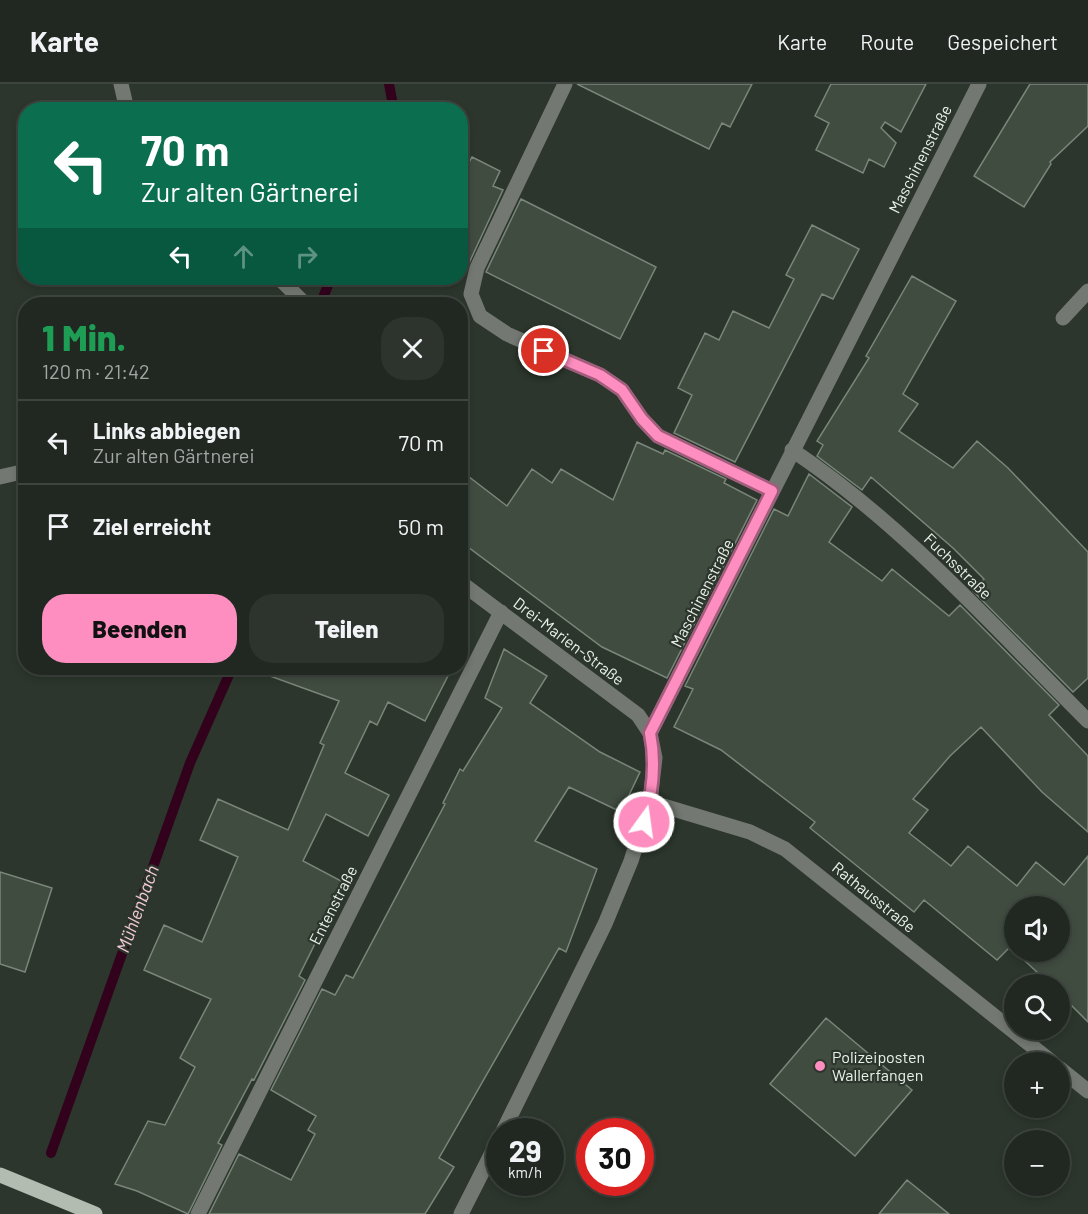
<!DOCTYPE html>
<html lang="de">
<meta charset="utf-8">
<style>
:root{--surface:#212821;--page:#2d342e;--text:#f1f3f6;--muted:#a2a6a5;--line:#3e443f;--accent:#fd8ebf}
body{margin:0;font-family:Barlow,sans-serif;background:var(--page);color:var(--text);height:100vh;display:flex;flex-direction:column;font-size:22px;white-space:nowrap}
*{box-sizing:border-box;margin:0}
p{font-size:20px;color:var(--muted)}
.icon{flex:none;width:33px;height:33px;fill:none;stroke:currentColor;stroke-width:2;stroke-linecap:round;stroke-linejoin:round}
.map{position:relative;flex:1;overflow:hidden}
.sheet{position:absolute;left:18px;top:213px;width:450px;height:378px;display:flex;flex-direction:column;background:var(--surface);border-radius:24px;box-shadow:0 3px 9px #0003,0 0 0 2px var(--line)}
.sheet>*{flex:none}
.top-card{position:absolute;left:18px;top:18px;width:450px;height:183px;border-radius:24px;box-shadow:0 3px 9px #0003,0 0 0 2px var(--line);background:#0b6e4f;color:#fff;overflow:hidden}
.fabs{position:absolute;left:1004px;top:812px;display:grid;gap:12px}
.fabs a{display:grid;place-items:center;width:66px;height:66px;border-radius:50%;background:var(--surface);box-shadow:0 3px 9px #0003,0 0 0 2px var(--line);font-size:30px}
.speed{position:absolute;left:486px;top:1034px;display:flex;gap:12px;font-size:30px;font-weight:700;text-align:center}
.speed>*{display:grid;place-content:center;width:78px;height:78px;border-radius:50%;background:var(--surface);box-shadow:0 3px 9px #0003,0 0 0 2px var(--line);line-height:1}
.speed small{font-size:15px;font-weight:400}
.speed .limit{border:9px solid #d22;background:#fff;color:#111}
.pin{position:absolute;display:grid;place-items:center;width:51px;height:51px;color:#fff;margin:-26px;border:3px solid #fff;border-radius:50%;box-shadow:0 2px 6px #0007}
.me{position:absolute;width:66px;margin:-33px;rotate:14deg;stroke-linejoin:round;filter:drop-shadow(0 0 4px #0008)}
.turn{display:flex;align-items:center;gap:21px;height:126px;padding:0 24px;font-size:27px}
.turn .icon{width:78px;height:78px;stroke-width:2.5}
.turn b{display:block;font-size:42px;line-height:51px}
.lanes{display:flex;align-items:center;height:57px;padding:0 24px;background:#0003;justify-content:center;gap:30px;direction:ltr}
.lanes .off{opacity:.35}
.round{display:grid;place-items:center;flex:none;width:63px;height:63px;border-radius:24px;background:var(--page)}
.summary{display:flex;align-items:center;justify-content:space-between;height:102px;padding:0 24px}
h1{font-size:36px;font-weight:800;line-height:45px;color:#1e9e55}
.button{display:flex;gap:12px;margin-top:auto;padding:12px 24px}
.button a{flex:1;height:69px;border-radius:24px;background:var(--accent);color:#111;font-size:24px;font-weight:800;line-height:69px;text-align:center}
.button a+a{background:var(--page);color:var(--text)}
ul{padding:0;list-style:none}
li{display:flex;align-items:center;gap:18px;height:84px;padding:0 24px;border-top:2px solid var(--line)}
li div{flex:1}
li b{display:block;font-size:22px}
li em{font-style:normal}
header{display:flex;align-items:center;gap:36px;box-sizing:border-box;height:84px;padding:0 30px;background:var(--surface);border-bottom:2px solid var(--line)}
header strong{font-size:28px}
nav{display:flex;gap:33px;margin-inline-start:auto;font-size:21px}
.map>svg:first-child{display:block}
.lines{fill:none;stroke-linecap:round;stroke-linejoin:round}
.stream{stroke:#32021c;stroke-width:10}
.building{fill:#414c41;stroke:#7a8679;stroke-width:1.5}
.minor{stroke:#737872;stroke-width:15}
.major{stroke:#b2bcb1;stroke-width:15}
.route-casing{stroke:#a45c7c;stroke-width:15}
.route{stroke:#fd8ebf;stroke-width:10}
.poi-dot{fill:#fd8ebf;stroke:#2c362c;stroke-width:2}
.labels{text-anchor:middle;stroke-width:4.5;stroke-linejoin:round;paint-order:stroke}
.street-label{font-size:16px;fill:#eaf1ea;stroke:#2c362c}
.poi-label{font-size:16px;fill:#eaf1ea;stroke:#2c362c;text-anchor:start}
.water-label{font-size:18px;font-style:italic;fill:#f4cada;stroke:#2c362c}
</style>
<header>
<strong>Karte</strong>
<nav><a>Karte</a><a>Route</a><a>Gespeichert</a></nav>
</header>
<div class="map">
<svg width="1088" height="1130" viewBox="0 0 1088 1130">
<rect width="100%" height="100%" fill="#2c362c"/>
<g class="lines">
<path class="stream" d="M389,0L394,26
M324,211L331,194
M51,1069L190,679L232,584"/>
</g>
<path class="building" d="M577,0H752L730,43L722,39L709,65Z
M831,0H926L901,48L885,38L881,44L896,59L884,83L869,75L863,89L816,66L829,39L815,32Z
M1030,0H1088V42L1050,78L1051,80L1024,123L974,92Z
M472,73L500,87L493,102L503,106L469,179L460,175V95Z
M521,115L656,183L620,255L486,188Z
M812,141L859,165L833,215L822,210L735,378L674,349L692,311L678,304L705,249L719,256L733,227L769,244L794,195L786,191Z
M912,192L956,217L903,310L918,320L899,347L953,384L977,357L1008,384L1088,468V594L1073,608L973,507L984,495L953,464L871,393L862,406L817,372L823,361L817,357L869,274L866,272Z
M637,358L663,370L665,366L726,395L724,399L757,416L667,594L602,563L460,457V386L507,422L532,385L552,399L561,385L613,416Z
M809,390L852,423L829,458L882,497L892,485L949,532L960,521L1059,621L1049,631L1088,672V748L1042,708L981,643L950,672L913,715L928,726L909,749L951,782L968,762L1017,802L1036,778L1064,801L1088,772V938L1059,909V900H1050L1014,867H1059V822H1014V867L1010,863L997,876L924,816L914,828L810,744L815,738L721,666L674,643L693,605L685,602L774,425L788,432Z
M504,565L547,592L530,619L600,668L640,688L621,728L569,703L535,757L597,785L566,868L559,864L439,1074L454,1083L425,1130H209L239,1070L291,1096L315,1050L308,1046L316,1032L271,1006L322,905L335,911L346,891L353,894L445,720L443,719L460,685L463,687L502,624L485,614Z
M256,584H452L425,637L388,618L377,641L370,637L345,689L389,711L368,752L326,730L303,777L345,799L299,892L305,896L254,996L252,995L218,1059L222,1061L188,1130L137,1107L115,1100L148,1037L165,1041L195,983L180,974L211,915L144,886L164,841L202,858L238,773L200,756L218,715L288,746L324,661L320,659L339,617L256,587Z
M0,788L52,804L25,888L0,880Z
M826,934L912,1006L855,1072L770,1000Z
M907,1096L949,1130H879Z"/>
<g class="lines">
<path class="minor" d="M121,0L127,26
M565,0L477,184L471,210L480,232L507,250L600,291L622,306L642,335L658,352L772,407
M279,194L305,220
M1063,234L1088,207
M792,366C903,440 994,543 1088,637
M0,393L26,387
M460,498L638,631L650,649
M650,718L750,748L785,765L1052,978
M1059,984L1088,1007
M503,1047L605,840L631,777L650,718L655,674L650,649L979,0
M198,1130L501,528
M461,1130L500,1053"/>
<path class="major" d="M0,1091L95,1130"/>
</g>
<g class="lines">
<g class="route-casing">
<path id="route" d="M544,267L600,291L622,306L642,335L658,352L772,407L650,649C656,679 653,708 644,738"/>
</g>
<use href="#route" class="route"/>
</g>
<circle class="poi-dot" cx="820" cy="982" r="6"/>
<g class="labels">
<g class="street-label">
<text transform="translate(920 75) rotate(-63)" y="6">Maschinenstraße</text>
<text transform="translate(958 482) rotate(44)" y="6">Fuchsstraße</text>
<text transform="translate(702 509) rotate(-63)" y="6">Maschinenstraße</text>
<text transform="translate(569 557) rotate(37)" y="6">Drei-Marien-Straße</text>
<text transform="translate(874 813) rotate(39)" y="6">Rathausstraße</text>
<text transform="translate(333 821) rotate(-63)" y="6">Entenstraße</text>
</g>
<g class="poi-label">
<text x="832" y="979">Polizeiposten<tspan x="832" dy="18">Wallerfangen</tspan></text>
</g>
<g class="water-label">
<text transform="translate(138 825) rotate(-70)" y="6">Mühlenbach</text>
</g>
</g>
</svg>
<div class="fabs">
<a><svg class="icon" aria-label="sound" viewBox="0 0 24 24"><path d="M4 9h4l5-4v14l-5-4H4zM17 9q2 3 0 6"/></svg></a>
<a><svg class="icon" aria-label="search" viewBox="0 0 24 24"><circle cx="10" cy="10" r="6"/><path d="M15 15l6 6"/></svg></a>
<a>+</a>
<a>−</a>
</div>
<div class="speed"><div>29<small>km/h</small></div><div class="limit">30</div></div>
<div class="pin" style="left:544px;top:267px;background:#d93025"><svg class="icon" aria-label="arrive" viewBox="0 0 24 24"><path d="M6 21V4h12l-3 4 3 4H6"/></svg></div>
<svg class="me" style="left:644px;top:738px" viewBox="-20 -20 40 40"><circle r="17" fill="#fd8ebf" stroke="#fff" stroke-width="3"/><path d="M0-11L8 9 0 5-8 9z" fill="#fff"/></svg>
<div class="top-card">
<div class="turn"><svg class="icon" aria-label="left" viewBox="0 0 24 24"><path d="M17 20v-9H6M10 6l-5 5 5 5"/></svg><div><b>70 m</b>Zur alten Gärtnerei</div></div>
<div class="lanes"><svg class="icon" aria-label="left" viewBox="0 0 24 24"><path d="M17 20v-9H6M10 6l-5 5 5 5"/></svg><svg class="icon off" aria-label="ahead" viewBox="0 0 24 24"><path d="M12 20V5M6 11l6-6 6 6"/></svg><svg class="icon off" aria-label="right" viewBox="0 0 24 24"><path d="M7 20v-9h11M14 6l5 5-5 5"/></svg></div>
</div>
<section class="sheet">
<div class="summary"><div><h1>1 Min.</h1><p>120 m · 21:42</p></div><a class="round"><svg class="icon" aria-label="close" viewBox="0 0 24 24"><path d="M6 6l12 12M18 6L6 18"/></svg></a></div>
<ul>
<li><svg class="icon" aria-label="left" viewBox="0 0 24 24"><path d="M17 20v-9H6M10 6l-5 5 5 5"/></svg><div><b>Links abbiegen</b><p>Zur alten Gärtnerei</p></div><em>70 m</em></li>
<li><svg class="icon" aria-label="arrive" viewBox="0 0 24 24"><path d="M6 21V4h12l-3 4 3 4H6"/></svg><div><b>Ziel erreicht</b></div><em>50 m</em></li>
</ul>
<div class="button"><a>Beenden</a><a>Teilen</a></div>
</section>
</div>
